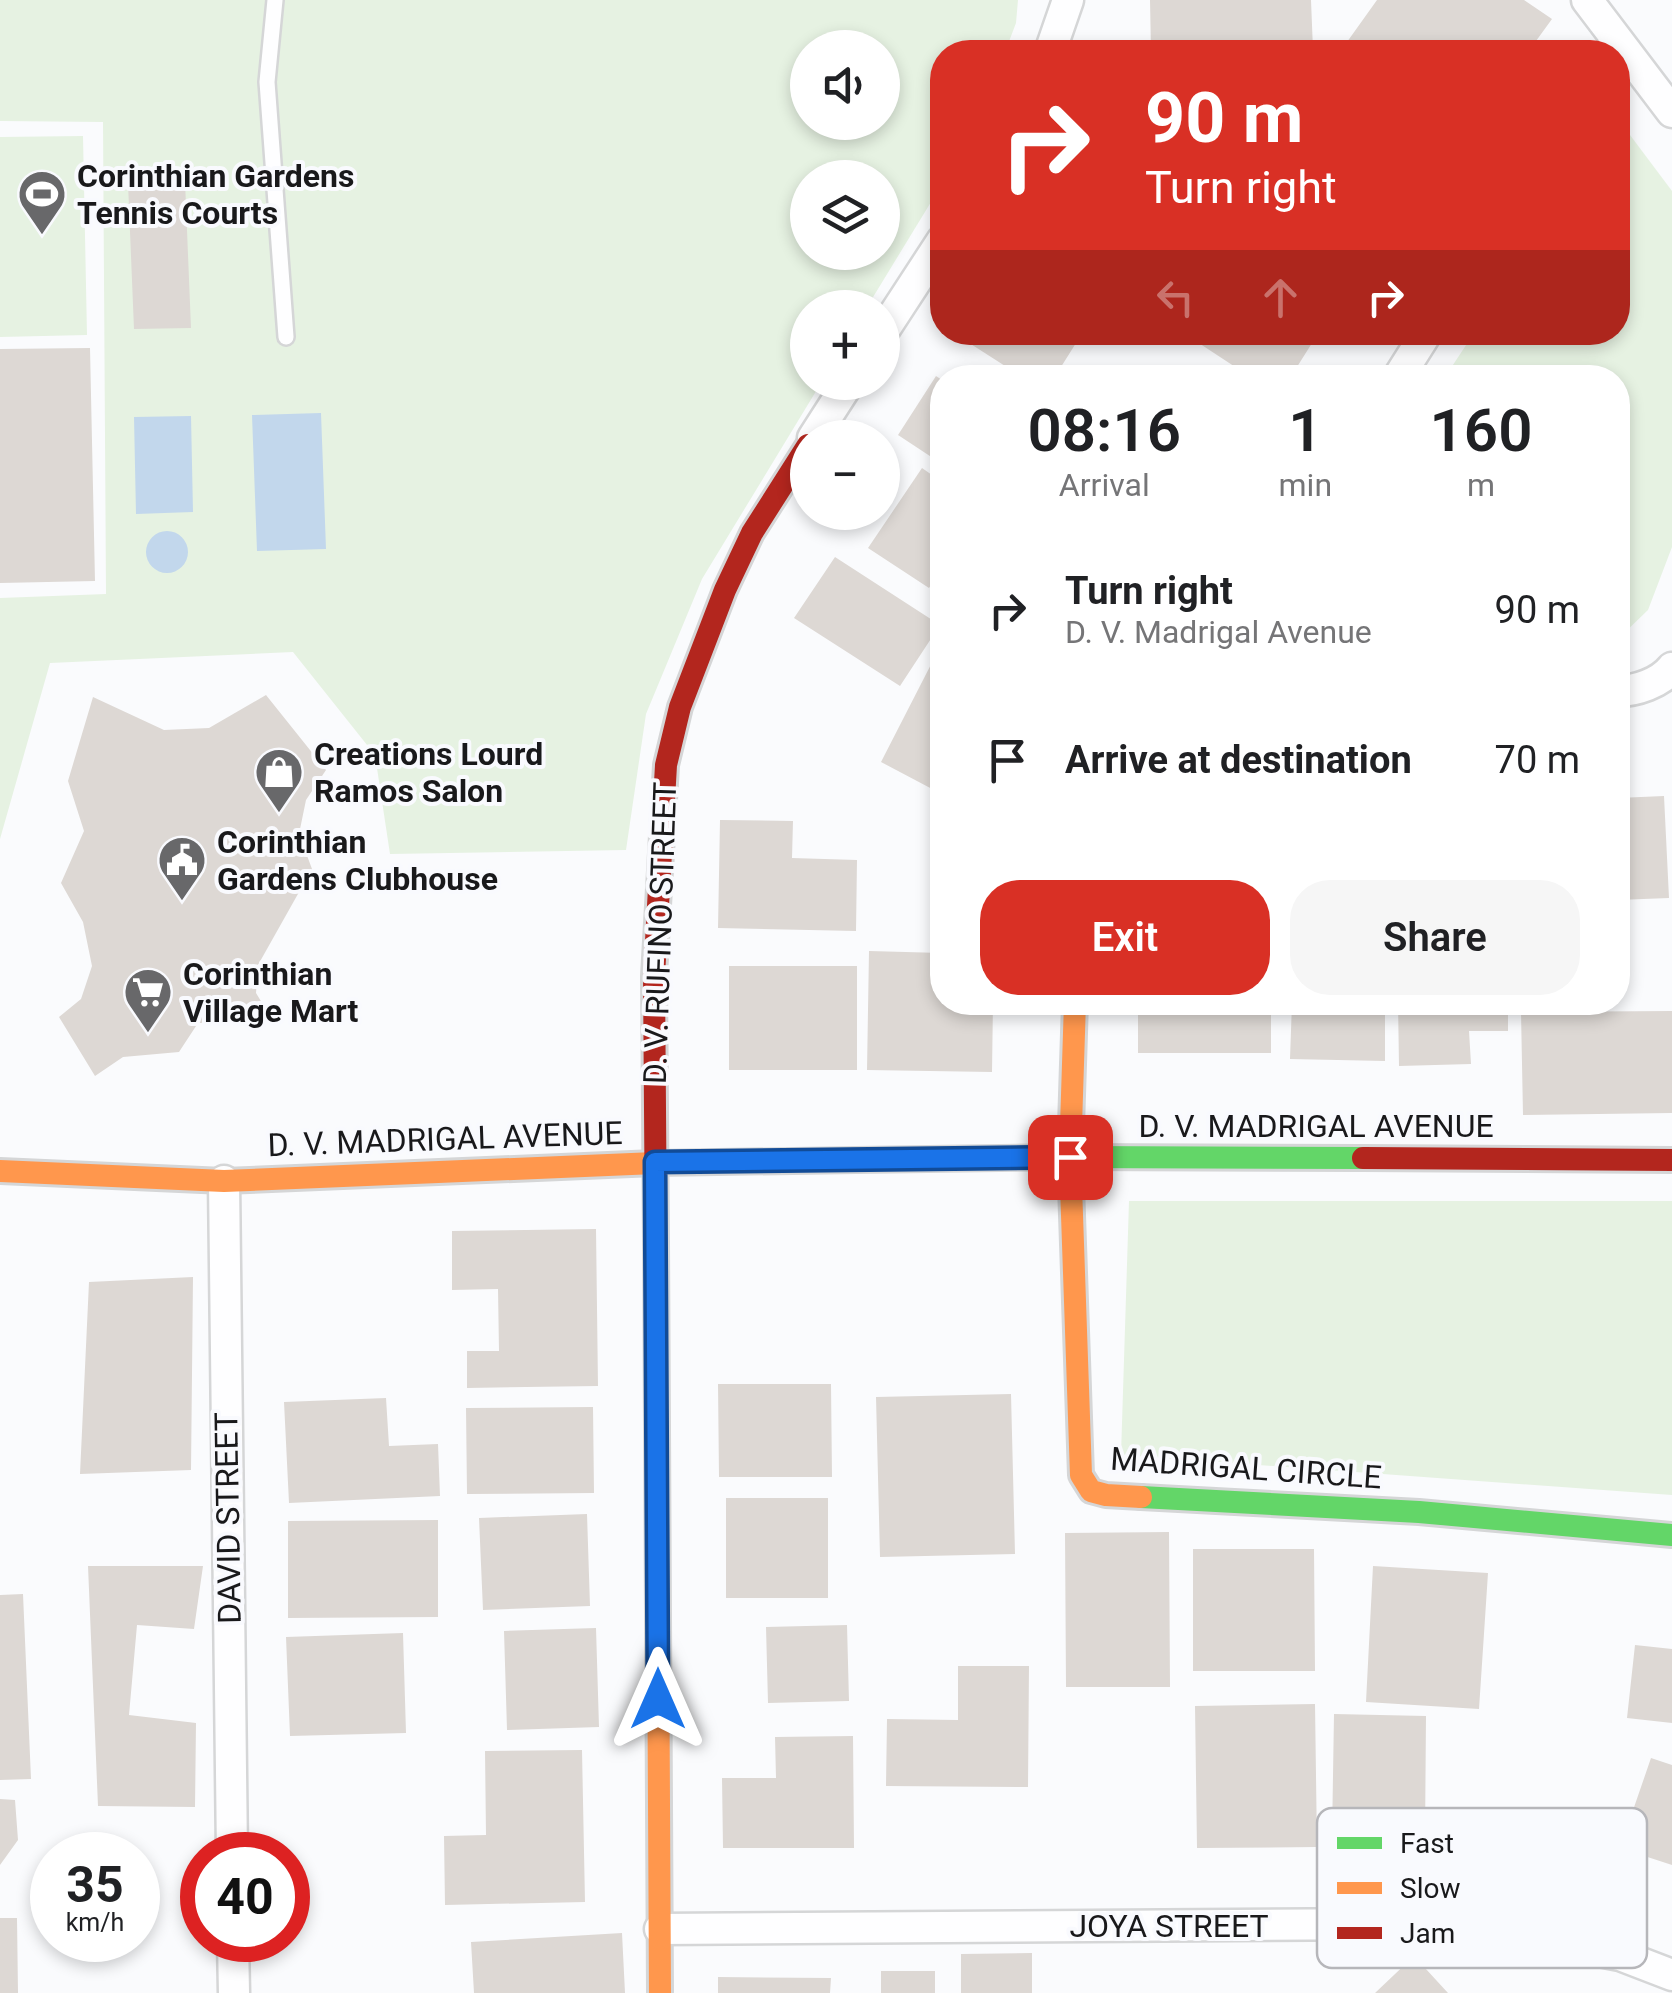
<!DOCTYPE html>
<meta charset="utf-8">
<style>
:root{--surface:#fff;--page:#f6f6f6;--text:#202124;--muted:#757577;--accent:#d93025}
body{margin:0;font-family:Roboto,sans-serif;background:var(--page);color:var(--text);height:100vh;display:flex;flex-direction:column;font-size:38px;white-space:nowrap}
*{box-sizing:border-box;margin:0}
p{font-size:32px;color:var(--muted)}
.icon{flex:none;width:55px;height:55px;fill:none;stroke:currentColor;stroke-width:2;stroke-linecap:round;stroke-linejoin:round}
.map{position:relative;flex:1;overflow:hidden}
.drawer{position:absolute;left:930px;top:365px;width:700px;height:650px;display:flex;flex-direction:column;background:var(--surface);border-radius:40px;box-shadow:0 5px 15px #0003}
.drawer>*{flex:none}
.banner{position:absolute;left:930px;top:40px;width:700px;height:305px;border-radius:40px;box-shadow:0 5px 15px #0003;background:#d93025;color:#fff;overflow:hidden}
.buttons{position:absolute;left:790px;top:30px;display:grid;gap:20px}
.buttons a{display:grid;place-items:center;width:110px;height:110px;border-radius:50%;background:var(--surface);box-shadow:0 5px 15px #0003;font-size:50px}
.speed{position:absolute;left:30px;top:1832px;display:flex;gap:20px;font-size:50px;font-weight:700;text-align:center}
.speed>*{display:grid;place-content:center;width:130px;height:130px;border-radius:50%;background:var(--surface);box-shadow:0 5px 15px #0003;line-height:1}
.speed small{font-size:25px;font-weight:400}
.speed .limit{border:15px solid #d22;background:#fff;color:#111}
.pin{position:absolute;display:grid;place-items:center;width:85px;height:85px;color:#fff;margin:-42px;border-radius:20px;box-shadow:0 5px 15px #0006}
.me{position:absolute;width:110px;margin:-55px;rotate:0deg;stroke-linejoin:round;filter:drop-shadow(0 0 8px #0008)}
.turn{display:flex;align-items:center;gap:35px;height:210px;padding:0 50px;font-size:45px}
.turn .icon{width:130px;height:130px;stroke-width:2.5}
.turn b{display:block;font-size:70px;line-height:85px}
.lanes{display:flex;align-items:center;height:95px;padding:0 50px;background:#0003;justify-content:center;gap:50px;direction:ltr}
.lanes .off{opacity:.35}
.eta{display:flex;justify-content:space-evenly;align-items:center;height:170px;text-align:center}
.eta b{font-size:60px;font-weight:600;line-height:70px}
.primary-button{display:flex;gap:20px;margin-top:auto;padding:20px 50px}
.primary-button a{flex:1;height:115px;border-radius:40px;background:var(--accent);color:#fff;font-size:40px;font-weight:600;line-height:115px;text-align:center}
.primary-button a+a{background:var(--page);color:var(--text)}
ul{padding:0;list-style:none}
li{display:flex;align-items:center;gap:30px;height:150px;padding:0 50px}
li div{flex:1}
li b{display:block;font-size:38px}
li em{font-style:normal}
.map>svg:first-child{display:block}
.green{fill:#e6f2e2;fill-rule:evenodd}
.water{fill:#c2d7ec}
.building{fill:#ddd8d4}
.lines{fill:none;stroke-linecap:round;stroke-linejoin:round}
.lane-casing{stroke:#d5d6d7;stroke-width:20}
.street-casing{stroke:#d5d6d7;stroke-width:35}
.fast-casing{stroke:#d5d6d7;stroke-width:28}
.slow-casing{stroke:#d5d6d7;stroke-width:28}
.jam-casing{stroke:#d5d6d7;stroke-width:28}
.lane{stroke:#fefeff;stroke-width:15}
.street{stroke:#fefeff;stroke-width:30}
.fast{stroke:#63d668;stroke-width:22}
.slow{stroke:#ff974d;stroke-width:22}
.jam{stroke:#b3261e;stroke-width:22}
.route-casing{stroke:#114b97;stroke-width:25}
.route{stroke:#1a73e8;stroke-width:18}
.labels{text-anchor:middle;stroke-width:8;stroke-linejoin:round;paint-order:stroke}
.poi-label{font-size:32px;font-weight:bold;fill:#19191b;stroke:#f9fafe;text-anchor:start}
.street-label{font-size:32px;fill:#19191b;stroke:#f9fafe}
.key{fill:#f9fafe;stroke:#b6b6ba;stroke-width:2.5}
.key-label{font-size:28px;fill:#19191b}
</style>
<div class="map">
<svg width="1672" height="1993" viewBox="0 0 1672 1993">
<rect width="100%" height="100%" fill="#fafbfd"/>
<path class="green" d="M0,0H1018L1016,23L1005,52H942V184L867,307L808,308V382L821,383L702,579L646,714L626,850L390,854L375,755L293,652L50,663L0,839V598L106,594L103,122L0,121ZM808,48H882V122H808ZM808,178H882V252H808Z
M1618,119L1672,191V547L1648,610L1618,639V378L1445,377L1474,333L1618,332Z
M83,136L87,335L0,337V137Z
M1129,1201H1672V1495L1121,1455Z"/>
<path class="water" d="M321,413L326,549L257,551L252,415Z
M191,416L193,512L136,514L134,417Z
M146 552a21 21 0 1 1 42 0a21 21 0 1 1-42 0Z"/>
<path class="building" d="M1150,0H1311L1313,50L1151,52Z
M1377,0H1524L1552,19L1528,52H1362L1347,42Z
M185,181L191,328L134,329L128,183Z
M952,332H1083L1054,378H1024Z
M1182,332H1319L1290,378H1252Z
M90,348L95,581L0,583V349Z
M1163,368L1178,378H1158Z
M936,376L942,380V464L898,435Z
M922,468L942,482V569L929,588L868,548Z
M835,557L940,625L900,686L794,618Z
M942,643V773L934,790L881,762Z
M266,695L326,770L306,800L299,834L312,869L258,965L256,993L273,1021L198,1023L179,1052L123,1057L95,1076L59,1017L81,999L92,966L83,922L61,883L84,831L68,781L93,697L164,730L209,728Z
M1664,796L1669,898L1618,900V798Z
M720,820L793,821L792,858L857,860L856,931L718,928Z
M869,951L942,953V1002H993L992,1072L867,1070Z
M729,966H857V1070H729Z
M1138,1002H1271V1053H1138Z
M1292,1002H1385V1061L1290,1059Z
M1398,1002H1508V1031H1469L1471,1064L1399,1066Z
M1672,1011V1113L1523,1115L1521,1012Z
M596,1229L598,1386L467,1388V1351H499L498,1289L452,1290V1231Z
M193,1277L191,1470L80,1474L89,1282Z
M718,1384H831L832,1477H719Z
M1011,1394L1015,1554L880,1557L876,1397Z
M386,1398L389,1446L438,1444L440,1496L289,1503L284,1402Z
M593,1407L594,1493L467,1494L466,1408Z
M726,1498H828V1598H726Z
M587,1514L590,1606L483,1610L479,1518Z
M438,1520V1617L288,1618V1521Z
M1169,1532L1170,1687H1066L1065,1533Z
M1193,1549H1314L1315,1671H1193Z
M88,1566H203L194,1629L137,1625L129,1715L196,1723L195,1807L98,1806Z
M1373,1566L1488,1573L1479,1709L1366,1702Z
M23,1594L31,1779L0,1780V1595Z
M847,1625L849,1701L768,1703L766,1627Z
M596,1628L599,1727L507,1730L504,1631Z
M403,1633L406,1733L290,1736L286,1637Z
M1635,1645L1672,1649V1723L1627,1718Z
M958,1666H1029L1028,1787L886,1786L887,1719L958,1720Z
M1315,1704L1317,1847L1197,1848L1195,1706Z
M1334,1714L1426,1716L1425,1839L1332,1837Z
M853,1736L854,1848H723L722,1778H776L775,1737Z
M582,1750L585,1902L445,1905L444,1836L486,1835L485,1751Z
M1651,1758L1672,1765V1865L1620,1848Z
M0,1799L15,1800L18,1840L0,1865Z
M0,1918H17L18,1993H0Z
M622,1933L625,1993H474L471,1942Z
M1032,1953V1993H961V1954Z
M1414,1956L1448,1993H1375Z
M881,1971H935V1993H881Z
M718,1977L831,1978L830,1993H718Z"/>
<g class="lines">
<g class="lane-casing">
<path id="lane" d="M275,0L267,82L286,337"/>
</g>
<g class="street-casing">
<path id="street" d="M1587,0L1672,112
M1050,52L1068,0
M882,333L942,241
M1398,378L1427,332
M813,438L849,382
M1618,691C1636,691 1660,683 1672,668
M224,1181L232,1855
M660,1929L1394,1924L1499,1932L1620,1955L1672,1975
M233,1940L234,1993"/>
</g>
<g class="fast-casing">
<path id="fast" d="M856,1160L1070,1157L1363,1158
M1141,1497L1419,1512L1672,1535"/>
</g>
<g class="slow-casing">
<path id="slow" d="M1075,1002L1070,1157L1081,1475L1091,1491L1106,1495L1141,1497
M0,1171L224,1181L655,1163L856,1160
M656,1241L660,1993"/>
</g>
<g class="jam-casing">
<path id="jam" d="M1363,1158L1672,1160
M656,1241L654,976L666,765L680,707L725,590L752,533L808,445"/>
</g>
<use href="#lane" class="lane"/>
<use href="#street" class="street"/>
<use href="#fast" class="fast"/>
<use href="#slow" class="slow"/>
<use href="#jam" class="jam"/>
</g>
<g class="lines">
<g class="route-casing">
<path id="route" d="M658,1699L655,1162L1070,1157"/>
</g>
<use href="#route" class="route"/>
</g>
<defs>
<g id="stadium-pin" transform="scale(2.5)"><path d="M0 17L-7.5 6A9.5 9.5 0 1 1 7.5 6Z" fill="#68686a" stroke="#f9fafe"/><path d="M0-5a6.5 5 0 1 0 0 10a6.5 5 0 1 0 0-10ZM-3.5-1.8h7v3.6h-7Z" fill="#fff"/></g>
<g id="shop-pin" transform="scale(2.5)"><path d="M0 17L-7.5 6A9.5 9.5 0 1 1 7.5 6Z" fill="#68686a" stroke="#f9fafe"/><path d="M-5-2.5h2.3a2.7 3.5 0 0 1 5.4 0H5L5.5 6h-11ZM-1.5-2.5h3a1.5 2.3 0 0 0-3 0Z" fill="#fff"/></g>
<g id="civic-pin" transform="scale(2.5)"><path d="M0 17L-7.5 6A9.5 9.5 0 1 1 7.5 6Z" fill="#68686a" stroke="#f9fafe"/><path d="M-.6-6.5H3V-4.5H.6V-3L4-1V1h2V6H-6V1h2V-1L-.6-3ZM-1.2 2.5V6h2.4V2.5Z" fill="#fff"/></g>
<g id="supermarket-pin" transform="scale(2.5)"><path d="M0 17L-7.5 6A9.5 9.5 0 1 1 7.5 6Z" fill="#68686a" stroke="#f9fafe"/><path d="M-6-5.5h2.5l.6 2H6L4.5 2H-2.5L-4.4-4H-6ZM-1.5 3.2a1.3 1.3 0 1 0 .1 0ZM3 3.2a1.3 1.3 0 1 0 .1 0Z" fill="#fff"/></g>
</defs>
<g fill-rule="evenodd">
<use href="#stadium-pin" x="42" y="194"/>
<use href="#shop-pin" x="279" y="772"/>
<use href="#civic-pin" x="182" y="860"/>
<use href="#supermarket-pin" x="148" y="992"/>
</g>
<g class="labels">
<g class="poi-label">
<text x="77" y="187">Corinthian Gardens<tspan x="77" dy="37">Tennis Courts</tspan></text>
<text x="314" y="765">Creations Lourd<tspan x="314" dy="37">Ramos Salon</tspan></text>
<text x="217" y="853">Corinthian<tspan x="217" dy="37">Gardens Clubhouse</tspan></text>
<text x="183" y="985">Corinthian<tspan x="183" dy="37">Village Mart</tspan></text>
</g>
<g class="street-label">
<text transform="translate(660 933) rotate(-88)" y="11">D. V. RUFINO STREET</text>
<text x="1316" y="1137">D. V. MADRIGAL AVENUE</text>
<text transform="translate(445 1139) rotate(-2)" y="11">D. V. MADRIGAL AVENUE</text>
<text transform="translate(1246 1468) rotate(4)" y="11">MADRIGAL CIRCLE</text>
<text transform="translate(228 1518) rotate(-91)" y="11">DAVID STREET</text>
<text x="1169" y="1937">JOYA STREET</text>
</g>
</g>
<rect x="1317" y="1808" width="330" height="160" rx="15" class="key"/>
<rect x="1337" y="1837" width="45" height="12" fill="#63d668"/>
<rect x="1337" y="1882" width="45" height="12" fill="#ff974d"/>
<rect x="1337" y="1927" width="45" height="12" fill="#b3261e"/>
<g class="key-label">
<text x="1400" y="1853">Fast</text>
<text x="1400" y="1898">Slow</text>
<text x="1400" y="1943">Jam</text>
</g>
</svg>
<div class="buttons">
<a><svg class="icon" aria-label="sound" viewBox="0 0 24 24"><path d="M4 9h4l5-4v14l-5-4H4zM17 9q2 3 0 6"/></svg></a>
<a><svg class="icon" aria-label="layers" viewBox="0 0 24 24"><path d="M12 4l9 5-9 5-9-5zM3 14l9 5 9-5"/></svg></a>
<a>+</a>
<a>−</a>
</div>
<div class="speed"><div>35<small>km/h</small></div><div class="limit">40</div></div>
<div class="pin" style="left:1070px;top:1157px;background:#d93025"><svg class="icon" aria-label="arrive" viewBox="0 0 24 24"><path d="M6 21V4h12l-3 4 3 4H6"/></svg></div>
<svg class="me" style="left:658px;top:1699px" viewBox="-20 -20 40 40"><path d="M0-17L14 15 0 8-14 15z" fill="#1a73e8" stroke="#fff" stroke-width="4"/></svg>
<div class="banner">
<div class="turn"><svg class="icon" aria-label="right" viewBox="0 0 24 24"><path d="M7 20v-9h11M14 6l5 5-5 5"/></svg><div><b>90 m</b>Turn right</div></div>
<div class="lanes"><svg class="icon off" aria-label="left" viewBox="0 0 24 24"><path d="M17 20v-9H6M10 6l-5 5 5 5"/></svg><svg class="icon off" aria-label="ahead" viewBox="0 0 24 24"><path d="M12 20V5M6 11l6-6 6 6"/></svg><svg class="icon" aria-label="right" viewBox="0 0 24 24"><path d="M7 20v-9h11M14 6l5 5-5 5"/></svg></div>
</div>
<section class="drawer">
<div class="eta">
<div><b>08:16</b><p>Arrival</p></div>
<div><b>1</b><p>min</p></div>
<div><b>160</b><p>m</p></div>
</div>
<ul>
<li><svg class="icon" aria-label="right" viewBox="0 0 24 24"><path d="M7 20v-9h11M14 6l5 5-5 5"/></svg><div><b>Turn right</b><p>D. V. Madrigal Avenue</p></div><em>90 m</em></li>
<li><svg class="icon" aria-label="arrive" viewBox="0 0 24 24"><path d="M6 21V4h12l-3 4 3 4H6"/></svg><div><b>Arrive at destination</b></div><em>70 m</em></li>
</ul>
<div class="primary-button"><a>Exit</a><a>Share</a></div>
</section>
</div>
